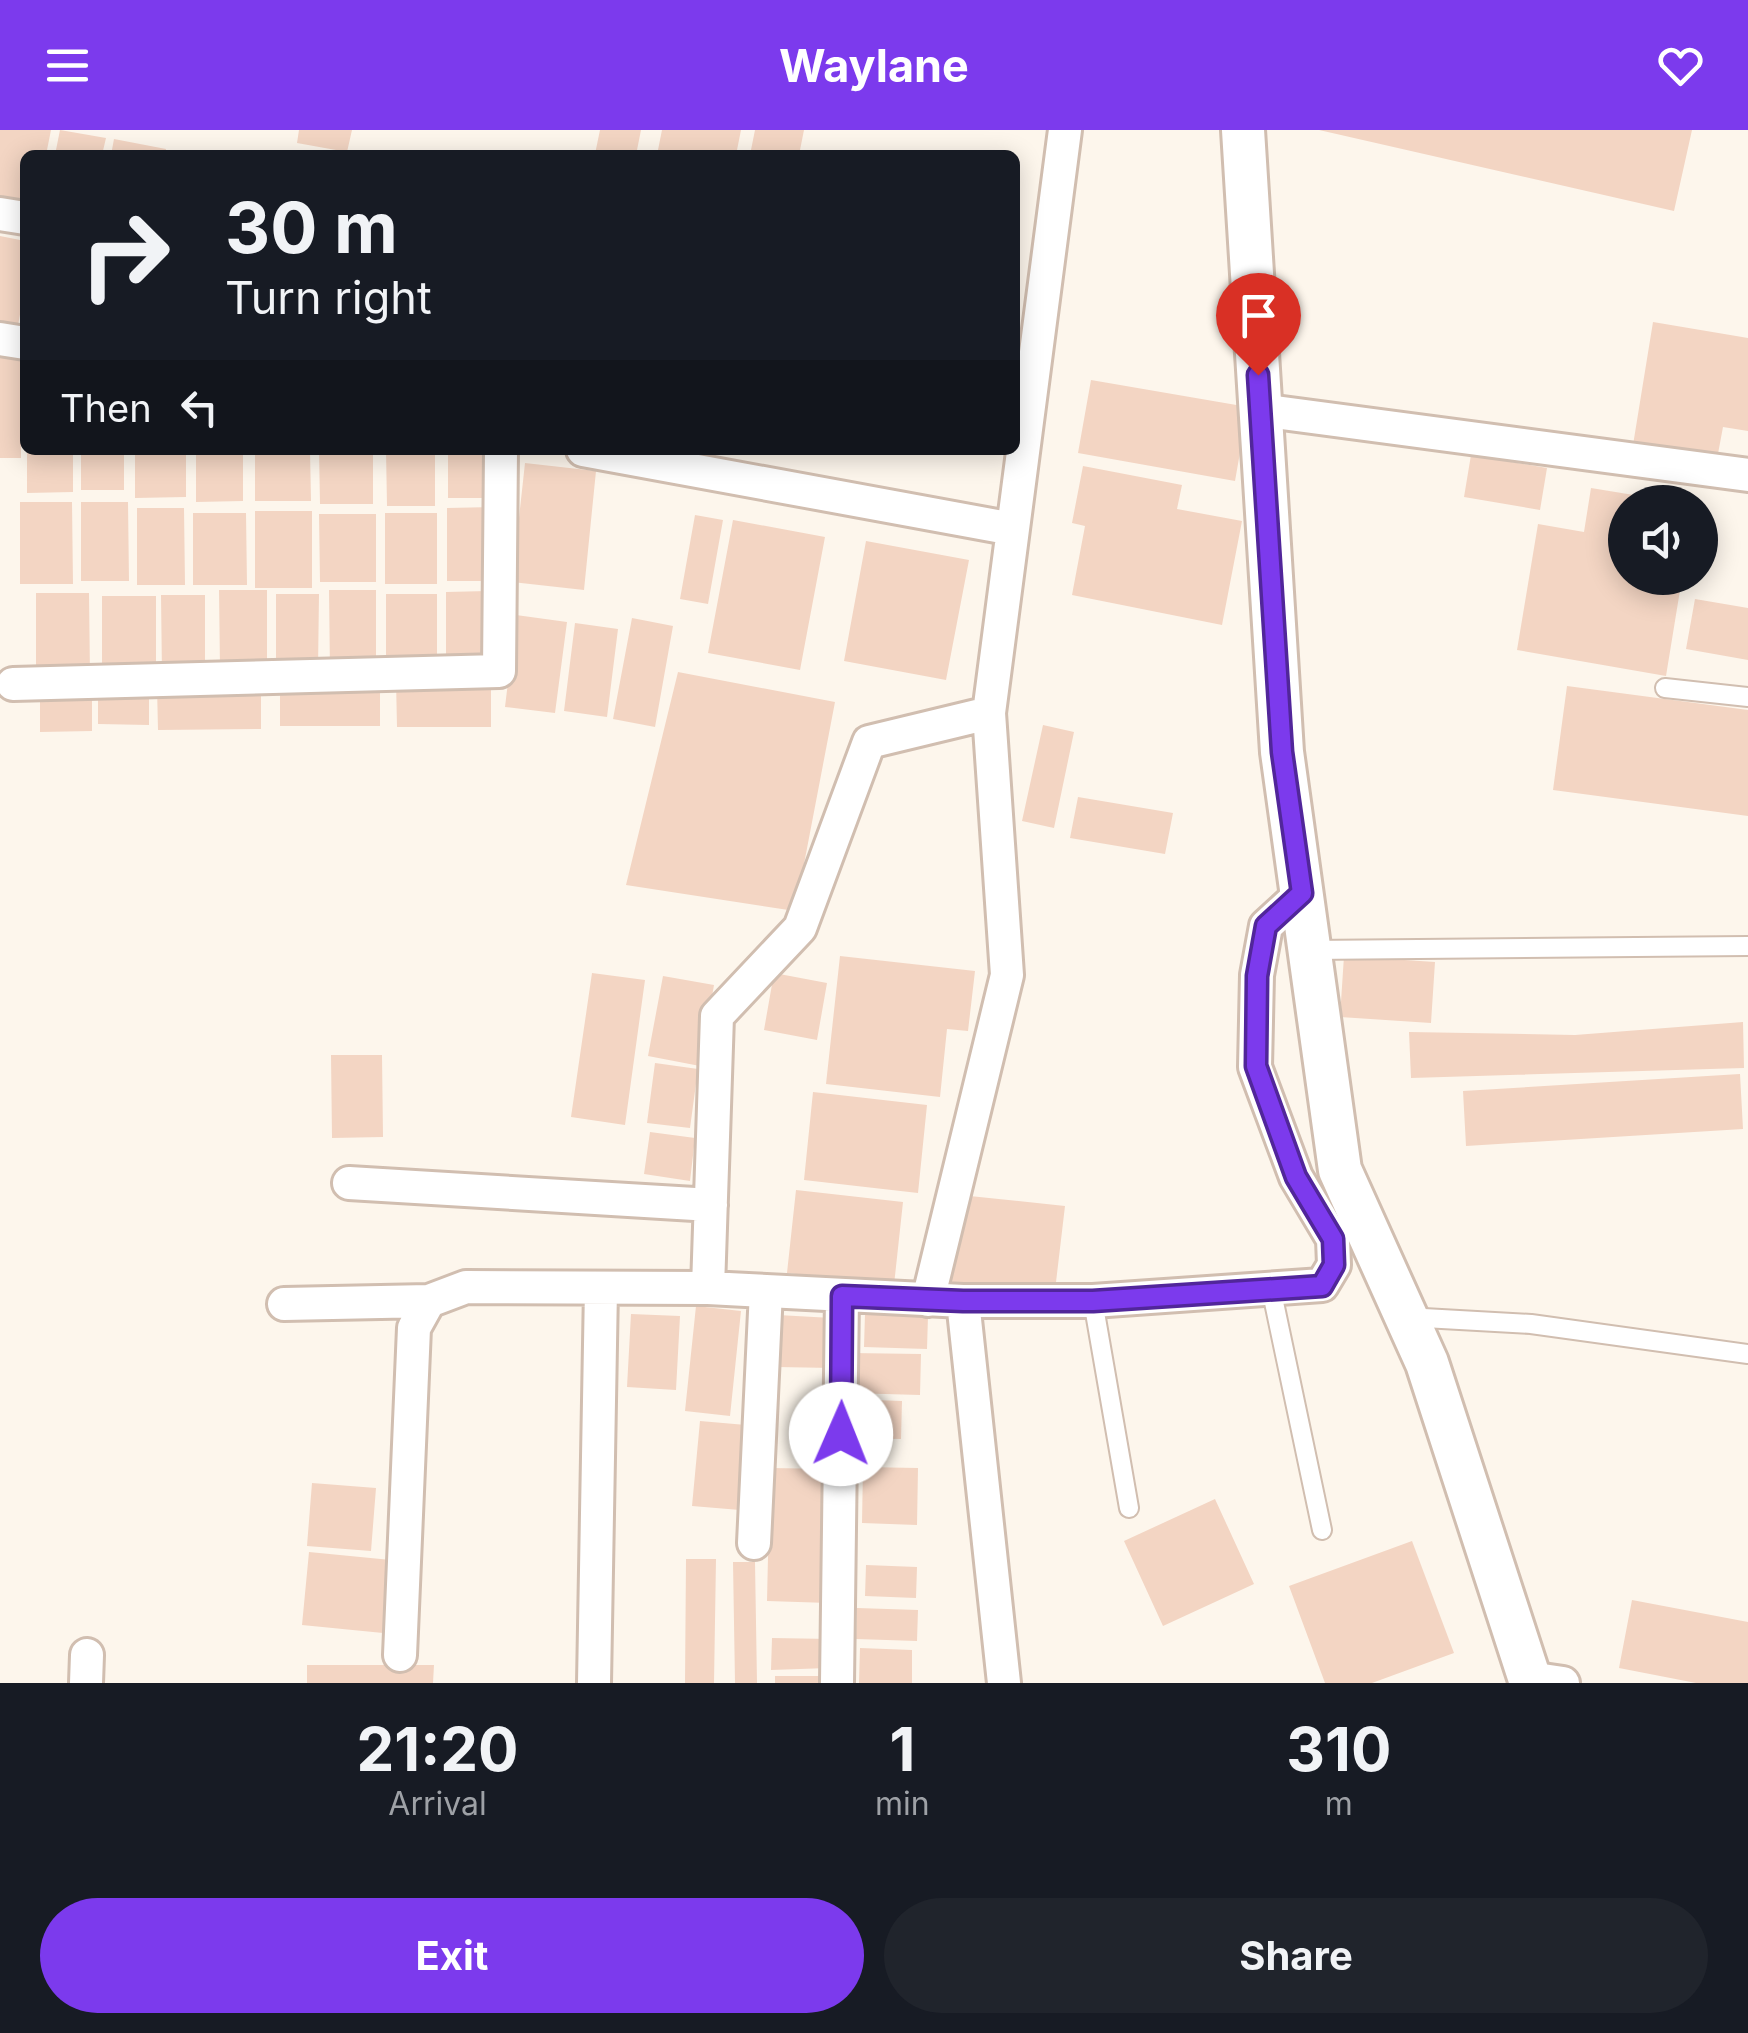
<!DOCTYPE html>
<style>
:root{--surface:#171b24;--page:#20242c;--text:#f1f3f6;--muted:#9ea1a6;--accent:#7c3aed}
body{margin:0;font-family:Inter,sans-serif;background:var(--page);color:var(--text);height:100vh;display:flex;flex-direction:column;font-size:38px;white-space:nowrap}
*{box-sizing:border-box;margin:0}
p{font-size:32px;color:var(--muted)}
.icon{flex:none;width:55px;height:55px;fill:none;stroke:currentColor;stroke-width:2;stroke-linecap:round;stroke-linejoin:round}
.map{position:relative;height:1553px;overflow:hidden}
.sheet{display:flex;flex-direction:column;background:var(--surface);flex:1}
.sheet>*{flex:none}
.hud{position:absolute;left:20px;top:20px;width:1000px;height:305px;border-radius:15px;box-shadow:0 5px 25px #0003;background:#171b24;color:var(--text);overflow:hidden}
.fabs{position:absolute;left:1608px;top:355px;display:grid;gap:20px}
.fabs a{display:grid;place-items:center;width:110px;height:110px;border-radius:50%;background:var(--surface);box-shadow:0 5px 25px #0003;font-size:50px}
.pin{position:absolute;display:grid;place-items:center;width:85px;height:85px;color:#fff;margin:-102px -42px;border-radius:50% 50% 50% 0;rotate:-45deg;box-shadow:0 0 10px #0007}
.pin .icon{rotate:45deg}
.me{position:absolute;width:110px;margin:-55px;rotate:1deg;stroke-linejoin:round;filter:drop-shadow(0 0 8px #0008)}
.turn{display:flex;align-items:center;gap:35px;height:210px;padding:0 40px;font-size:45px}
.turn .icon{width:130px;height:130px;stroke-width:2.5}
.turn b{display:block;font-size:70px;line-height:85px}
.then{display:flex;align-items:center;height:95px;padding:0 40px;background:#0003;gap:20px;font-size:38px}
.eta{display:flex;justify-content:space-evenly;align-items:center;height:170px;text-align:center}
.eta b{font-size:60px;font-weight:700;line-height:70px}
.action{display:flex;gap:20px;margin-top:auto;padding:20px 40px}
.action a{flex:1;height:115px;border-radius:60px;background:var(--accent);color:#fff;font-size:40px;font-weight:700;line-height:115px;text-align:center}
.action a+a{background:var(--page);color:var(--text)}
header{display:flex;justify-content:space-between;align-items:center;height:130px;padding:0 40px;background:var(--accent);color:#fff;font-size:45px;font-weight:700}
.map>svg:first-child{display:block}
.building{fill:#f3d5c3}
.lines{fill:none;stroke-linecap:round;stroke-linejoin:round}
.service-casing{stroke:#d1beb0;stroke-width:22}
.minor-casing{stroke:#d1beb0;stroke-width:38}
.tertiary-casing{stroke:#d1beb0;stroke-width:48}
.service{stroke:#fff;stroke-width:18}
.minor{stroke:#fff;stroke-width:32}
.tertiary{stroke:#fff;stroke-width:42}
.route-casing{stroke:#51269a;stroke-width:25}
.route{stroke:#7c3aed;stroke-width:18}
</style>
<header><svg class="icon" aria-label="menu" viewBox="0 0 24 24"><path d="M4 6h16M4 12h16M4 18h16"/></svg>Waylane<svg class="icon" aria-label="heart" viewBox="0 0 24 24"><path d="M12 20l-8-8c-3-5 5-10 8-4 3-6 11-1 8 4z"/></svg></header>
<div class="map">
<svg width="1748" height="1553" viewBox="0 0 1748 1553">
<rect width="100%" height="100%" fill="#fdf6ec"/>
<path class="building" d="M0,0H51L46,25H25V82L0,78Z
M60,0L106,8L102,25H55Z
M299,0H352L347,22L297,13Z
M600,0H641L636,25L595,24Z
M662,0H741L736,25H657Z
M755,0H804L799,25H750Z
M1319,0H1692L1674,81Z
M114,9L166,19L165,25H111Z
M0,106L25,111V157L17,201L0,198Z
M1653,192L1748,208V301L1723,297L1717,329L1633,315Z
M0,227H21V328H0Z
M1091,250L1248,277L1235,351L1078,323Z
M27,320H73V362L27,363Z
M81,320H124V360H81Z
M135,320H186V367L135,368Z
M196,320H243V371L196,372Z
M255,320H310L311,371H255Z
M319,320H373V374H320Z
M386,320H435V376H387Z
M448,320H498V368H448Z
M1471,325L1547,338L1540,380L1464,367Z
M525,333L596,341L584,460L512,452Z
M1083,336L1182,355L1177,379L1242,391L1222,495L1072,465L1085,396L1072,393Z
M1591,358L1652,368V372H1625V448H1682L1666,546L1517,520L1538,394L1584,402Z
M20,372H72L73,454H20Z
M81,372H128L129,451H81Z
M494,377L495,451H447V378Z
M137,378H184L185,455H137Z
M255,381H312V458H255Z
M193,383H246L247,455H193Z
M385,383H437V454H385Z
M319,384H376V452H320Z
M695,385L723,390L708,474L680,469Z
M733,390L825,407L800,540L708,523Z
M866,411L969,430L946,550L844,531Z
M219,460H267V538H220Z
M329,460H376V542H330Z
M488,461L489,535H446V462Z
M36,463H89L90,546H36Z
M276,464H319L318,539L276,538Z
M386,464H437V533H386Z
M161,465H205V546H162Z
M102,466H156V541H102Z
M1695,469L1748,478V530L1686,519Z
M516,485L567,492L555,583L505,577Z
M632,488L673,496L655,597L613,589Z
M575,493L618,499L607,587L564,581Z
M678,542L835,572L795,781L626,755Z
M396,550H491V597H397Z
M280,556H380V596H280Z
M1567,556L1748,580V686L1553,660Z
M157,557H261V599L158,600Z
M40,558H92V601L40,602Z
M98,560H149V595L98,594Z
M1043,595L1074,602L1054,698L1022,691Z
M1078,667L1173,683L1165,724L1070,708Z
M840,826L975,841L968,901L947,899L940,967L826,954Z
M1344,826L1435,832L1431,893L1340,887Z
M592,843L645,850L625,995L571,987Z
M774,843L827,853L817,910L764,900Z
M663,846L714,855L700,936L648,926Z
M1743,892L1744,938L1411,948L1409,902L1575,905Z
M331,925H382L383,1007L332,1008Z
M655,933L698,939L690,998L647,993Z
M1740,944L1743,999L1466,1016L1463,961Z
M813,962L927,975L918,1063L804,1050Z
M650,1002L695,1008L690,1051L644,1044Z
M796,1060L903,1072L894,1155L787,1143Z
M960,1065L1065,1076L1054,1169L949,1157Z
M696,1176L741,1181L730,1286L685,1281Z
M631,1184L680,1186L676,1260L627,1257Z
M865,1184L928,1186L927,1219L864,1217Z
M778,1185L832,1188L834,1238L777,1237Z
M851,1223L921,1224L920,1265L850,1263Z
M844,1269L902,1271L901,1309L844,1308Z
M700,1291L746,1295L740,1380L692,1376Z
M863,1337L918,1338L917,1395L862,1393Z
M770,1338L832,1339L829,1473L767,1471Z
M312,1353L376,1358L371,1421L307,1416Z
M1215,1369L1254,1454L1163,1496L1124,1411Z
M1412,1411L1454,1523L1372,1553H1325L1289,1456Z
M309,1422L391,1430L383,1503L302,1495Z
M686,1429H716L714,1553H685Z
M733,1432H755L757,1553H735Z
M866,1435L917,1437L916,1468L865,1466Z
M1632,1470L1748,1492V1553H1696L1619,1538Z
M857,1478L918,1480L917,1511L856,1509Z
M772,1508L832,1509L828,1538L771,1540Z
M860,1518L912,1520V1553H859Z
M307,1535H434L433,1553H307Z
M775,1546H836V1553H775Z"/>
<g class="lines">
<g class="service-casing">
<path id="service" d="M1665,558L1748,567
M1310,820L1748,816
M1271,1158L1322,1400
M1093,1171L1129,1378
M1406,1187L1531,1194L1748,1224"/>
</g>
<g class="minor-casing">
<path id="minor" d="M0,84L25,88
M0,209L25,213
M1260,280L1748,345
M583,320L1013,399
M13,554L499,541L501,320
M349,1053L711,1075
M928,1170L1007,845L989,583
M963,1171H1093L1322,1155L1334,1135L1333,1109L1296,1047L1255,937L1257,845L1266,796L1302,763
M284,1174L429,1171
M754,1413L766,1161
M400,1525L414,1198L429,1171L466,1157L708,1158
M1529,1548L1563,1553
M86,1553L87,1525
M594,1553L601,1158
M837,1553L842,1166
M1004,1553L963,1171L708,1158L717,886L800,798L869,612L989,583L1065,0"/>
</g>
<g class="tertiary-casing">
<path id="tertiary" d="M1243,0L1282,622L1340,1040L1427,1233L1531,1553"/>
</g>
<use href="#service" class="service"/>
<use href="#minor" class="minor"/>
<use href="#tertiary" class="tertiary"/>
</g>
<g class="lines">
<g class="route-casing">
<path id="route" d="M841,1304L842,1166L963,1171H1093L1322,1156L1334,1135L1333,1109L1296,1047L1256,936L1257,846L1266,796L1302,763L1282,622L1258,245"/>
</g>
<use href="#route" class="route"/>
</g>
</svg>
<div class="fabs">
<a><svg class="icon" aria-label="sound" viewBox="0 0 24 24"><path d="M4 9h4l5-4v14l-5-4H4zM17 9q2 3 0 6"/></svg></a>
</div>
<div class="pin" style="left:1258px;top:245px;background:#d93025"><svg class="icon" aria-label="arrive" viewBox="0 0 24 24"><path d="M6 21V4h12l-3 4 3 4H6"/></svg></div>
<svg class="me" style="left:841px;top:1304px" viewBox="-20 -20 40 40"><circle r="19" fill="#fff"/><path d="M0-13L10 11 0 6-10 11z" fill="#7c3aed"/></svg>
<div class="hud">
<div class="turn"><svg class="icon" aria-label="right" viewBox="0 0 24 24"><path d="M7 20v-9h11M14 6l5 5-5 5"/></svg><div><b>30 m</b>Turn right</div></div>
<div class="then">Then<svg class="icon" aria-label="left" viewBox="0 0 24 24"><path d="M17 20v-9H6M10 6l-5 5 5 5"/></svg></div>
</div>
</div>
<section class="sheet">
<div class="eta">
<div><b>21:20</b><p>Arrival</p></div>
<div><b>1</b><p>min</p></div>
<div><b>310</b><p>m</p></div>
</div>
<div class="action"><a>Exit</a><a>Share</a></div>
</section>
